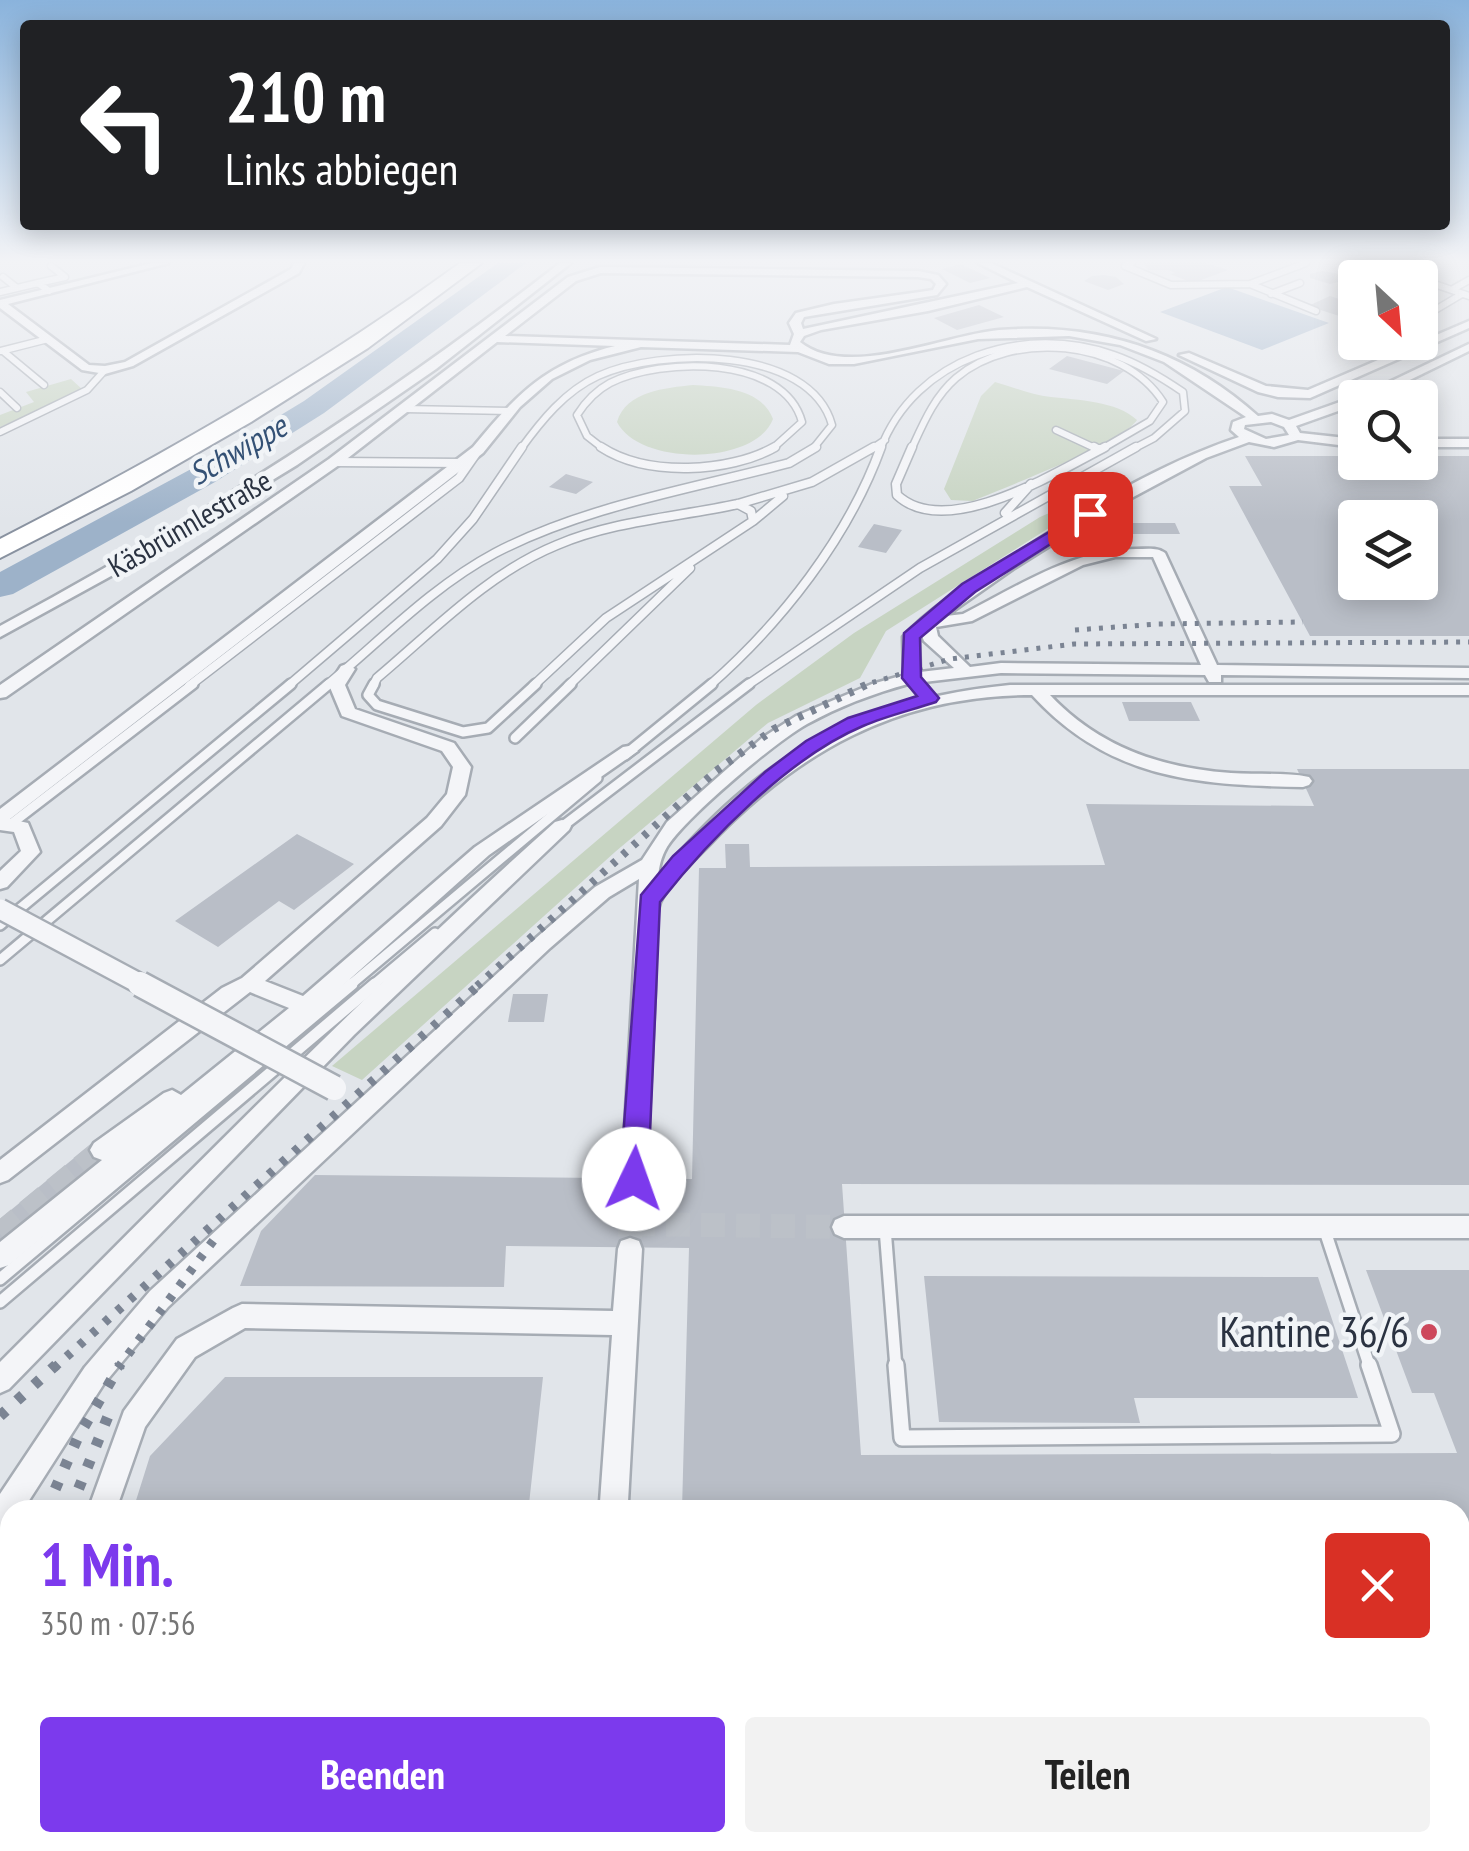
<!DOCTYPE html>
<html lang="de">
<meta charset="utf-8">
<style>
:root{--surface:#fff;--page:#f2f2f2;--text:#222;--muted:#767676;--accent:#7c3aed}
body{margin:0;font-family:"PT Sans Narrow",sans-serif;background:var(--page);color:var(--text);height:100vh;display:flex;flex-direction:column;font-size:38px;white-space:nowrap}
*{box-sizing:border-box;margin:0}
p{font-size:32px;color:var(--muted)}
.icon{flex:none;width:55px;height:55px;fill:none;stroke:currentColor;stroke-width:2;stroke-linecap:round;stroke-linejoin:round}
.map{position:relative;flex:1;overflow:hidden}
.drawer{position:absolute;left:0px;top:1500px;width:1470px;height:352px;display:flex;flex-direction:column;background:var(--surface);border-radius:30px 30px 0 0;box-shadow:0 5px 25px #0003}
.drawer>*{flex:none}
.guide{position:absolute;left:20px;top:20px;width:1430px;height:210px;border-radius:10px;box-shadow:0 5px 25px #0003;background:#202124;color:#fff;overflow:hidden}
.needle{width:65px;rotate:154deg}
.controls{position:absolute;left:1338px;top:260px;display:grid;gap:20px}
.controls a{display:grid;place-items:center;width:100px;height:100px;border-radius:10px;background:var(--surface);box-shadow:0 5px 25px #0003;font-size:50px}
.pin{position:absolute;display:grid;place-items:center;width:85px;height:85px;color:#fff;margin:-42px;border-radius:20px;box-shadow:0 5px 15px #0006}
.me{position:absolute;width:110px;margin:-55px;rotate:3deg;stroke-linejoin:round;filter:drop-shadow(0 0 8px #0008)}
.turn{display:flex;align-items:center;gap:35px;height:210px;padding:0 40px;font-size:45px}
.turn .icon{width:130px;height:130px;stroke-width:2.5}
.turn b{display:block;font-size:70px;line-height:85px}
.round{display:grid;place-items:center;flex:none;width:105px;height:105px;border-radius:10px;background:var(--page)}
.head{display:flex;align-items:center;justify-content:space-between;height:170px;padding:0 40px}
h1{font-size:60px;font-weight:800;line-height:75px;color:var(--accent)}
.primary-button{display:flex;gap:20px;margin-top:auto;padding:20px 40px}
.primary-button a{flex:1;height:115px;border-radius:10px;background:var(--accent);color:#fff;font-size:40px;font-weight:800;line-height:115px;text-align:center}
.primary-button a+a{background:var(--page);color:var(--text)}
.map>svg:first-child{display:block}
.green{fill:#c7d4c2}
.water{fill:#9db2c9}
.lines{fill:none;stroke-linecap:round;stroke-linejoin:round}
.river{fill:#9db2c9;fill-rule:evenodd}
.building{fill:#b9bec7;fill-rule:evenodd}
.minor-tunnel{stroke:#bcc1c8;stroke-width:24;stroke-dasharray:24 11;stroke-linecap:butt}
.service-far4-casing{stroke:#a6acb4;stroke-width:9}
.service-far3-casing{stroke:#a6acb4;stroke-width:11}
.service-far2-casing{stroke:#a6acb4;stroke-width:14}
.service-far1-casing{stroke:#a6acb4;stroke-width:16}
.service-casing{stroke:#a6acb4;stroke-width:20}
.minor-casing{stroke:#a6acb4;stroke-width:5}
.motorway-casing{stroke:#8992a0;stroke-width:4}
.service-far4{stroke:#f4f5f8;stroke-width:6}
.service-far3{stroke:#f4f5f8;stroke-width:8}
.service-far2{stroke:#f4f5f8;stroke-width:9}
.service-far1{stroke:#f4f5f8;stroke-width:11}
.service{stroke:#f4f5f8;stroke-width:15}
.minor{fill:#f4f5f8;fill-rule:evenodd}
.motorway{fill:#fff;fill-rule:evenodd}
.rail-far3{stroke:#7b8493;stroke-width:5;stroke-dasharray:4 8;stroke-linecap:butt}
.rail-far2{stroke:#7b8493;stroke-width:8;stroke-dasharray:5 9;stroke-linecap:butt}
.rail-far1{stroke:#7b8493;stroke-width:9;stroke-dasharray:6 11;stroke-linecap:butt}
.rail{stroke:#7b8493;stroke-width:11;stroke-dasharray:8 15;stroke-linecap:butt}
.minor-bridge-far1-casing{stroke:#a6acb4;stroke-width:24;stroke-linecap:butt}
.minor-bridge-casing{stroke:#a6acb4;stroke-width:29;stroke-linecap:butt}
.minor-bridge-far1{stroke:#f4f5f8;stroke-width:19}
.minor-bridge{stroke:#f4f5f8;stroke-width:24}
.route{fill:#7c3aed;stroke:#51269a;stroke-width:2.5}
.poi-dot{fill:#cd485c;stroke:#f1f4f7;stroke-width:4}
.labels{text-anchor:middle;stroke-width:9;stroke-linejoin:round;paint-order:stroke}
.far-street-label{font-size:30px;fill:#2a3241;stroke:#f1f4f7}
.far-water-label{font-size:32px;font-style:italic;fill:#345175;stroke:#f1f4f7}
.near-poi-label{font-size:42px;fill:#2a3241;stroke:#f1f4f7;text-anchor:end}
</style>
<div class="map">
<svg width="1469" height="1851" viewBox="0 0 1469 1851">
<rect width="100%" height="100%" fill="#e1e5ea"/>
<path class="green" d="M71,379L83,390L0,427V415L34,402L26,392Z
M995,382C1013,387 1032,395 1051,397C1077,400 1117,401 1137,420C1121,444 1005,487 973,501L951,500L944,489L981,396Z
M693,385C722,387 761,388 773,419C755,466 639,466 617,422C626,391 666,388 693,385Z
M1125,480L886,631L860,678L768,723L615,852L362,1080L332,1066L756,705L854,633L1040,517Z"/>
<path class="water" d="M1227,287L1329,323L1262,350L1160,312Z"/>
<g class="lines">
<path class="river" d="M498,263H526L324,413L215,482L13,594L0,597V572L193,468L304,401Z"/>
</g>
<path class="building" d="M1143,263H1206L1228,270L1193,283L1170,274L1175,273L1169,270H1148Z
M961,264L990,278L970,283L942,269Z
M1322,271L1338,274L1343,281L1330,284L1310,278V274Z
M1104,275L1116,277L1124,284L1108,290L1084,281L1092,276Z
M1330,296L1355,304V321L1308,306Z
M979,305L1004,317L957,330L934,318Z
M1067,356L1124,371L1107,384L1049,369Z
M1245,456H1355V462H1420V456H1469V636H1310L1229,486H1262ZM1355,518H1420V582H1355Z
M566,474L593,482L576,494L549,487Z
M1120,523H1175L1180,534H1125Z
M874,524L902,530L886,553L858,547Z
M1122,702H1191L1200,721H1129Z
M1297,769H1469V1185L842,1184L861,1455L1457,1453L1434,1393H1412L1366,1270H1469V1851H673V1842H1460V1510H682L689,1248L506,1246L504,1287L240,1286L261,1231L315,1175L692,1179L699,868H726L725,844H749L750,867L1105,865L1086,804L1314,806Z
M297,834L354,864L294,910L279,901L218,947L175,921Z
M513,994H548L544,1022H508Z
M85,1149L104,1162L0,1249V1219Z
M924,1276L1318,1277L1358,1398H1134L1140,1423L939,1422Z
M225,1377H543L529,1504H547V1510H133L150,1456Z
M30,1842H68L66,1851H27Z
M89,1842H514L513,1851H87Z"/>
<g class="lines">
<path class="minor-tunnel" d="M631,1224L844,1227
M0,1234L102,1150
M630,1237L634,1179"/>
<g class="service-far4-casing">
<path id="service-far4" d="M1132,263L1125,266L1171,285L1250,284L1306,263
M1369,263L1415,278
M3,277L17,288
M1420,279L1469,296
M1250,284L1316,311
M1453,289L1469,280
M49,291L38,283L65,277L51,266
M0,292L38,283
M1271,294L1300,283
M1420,319L1462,294
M1,351L48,339
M3,351L44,385
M0,392L17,408
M405,409L510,411
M1056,430L1099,450
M0,432L87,390L105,370
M520,450C541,421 565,391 598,376C660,348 810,345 832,425L812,450
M605,450L587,436L577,415C586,401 595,391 610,383C661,357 784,355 802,422L771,450
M870,450L885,440
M880,450C915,357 1025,323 1114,355C1140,364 1161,377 1183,392L1185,411L1154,438L1131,450
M911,450C923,424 934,397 956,378C1012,330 1123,339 1163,402L1150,421L1100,450"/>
</g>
<g class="service-far3-casing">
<path id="service-far3" d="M601,447C647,477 729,473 775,447
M912,447L896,484L897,495C946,541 1055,473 1105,447
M1094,447L1099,450
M334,462L462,463
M738,504L812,482L874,447
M1005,513L1031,484
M753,521L783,496
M189,686L459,478L475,455
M288,686L437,559L473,519L522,447
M326,686C380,641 433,586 495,553C585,506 692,489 789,463L816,447
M373,686L377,678C433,631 488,573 557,545C613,521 678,517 738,504
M533,686L606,618L753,521L751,511L738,504
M568,686L690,568
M709,686C781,623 848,538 881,447
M746,686L920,568L1136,447"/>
</g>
<g class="service-far2-casing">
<path id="service-far2" d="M374,684L368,695L377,705L463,732L488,728L536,684
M515,738L571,684
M625,755L712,684
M11,824L193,684
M559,829L749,684
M0,925L291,684
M0,960L329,684
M349,986L597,778
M372,986L435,933"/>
</g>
<g class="service-far1-casing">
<path id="service-far1" d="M885,1228L896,1368
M1324,1228L1370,1368
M0,1279L352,984
M0,1302L375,984"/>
</g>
<g class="service-casing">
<path id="service" d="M896,1365L902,1438L1392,1434L1369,1365"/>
</g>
<g class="minor-casing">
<path id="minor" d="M152,263H169L8,304L89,365L105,366L125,362L291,269L294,263H304L299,273L133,366L105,374L82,370L0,308V300Z
M560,263H571L436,369L297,465L153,553L0,637V626C197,520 384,401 560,263Z
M978,263H991L1156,339L1146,341L1027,287L928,311L821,330L804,336L800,342C847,380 944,335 999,330C1097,322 1185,350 1258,416L1272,414L1289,420L1351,398L1355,397L1356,398L1355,405L1296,426L1300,433L1355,439V447L1298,440L1274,447L1249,442L1206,458L1096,517L1013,569L946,616L963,614C1018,586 1073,549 1136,549C1147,549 1157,547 1165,553L1217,665L1469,668V678L1221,675V682H1209L1205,675L1001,673L924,682L928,687L920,692L908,684C874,693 838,707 807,724C775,742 686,817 667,847C661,857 659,867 658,877C761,756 851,701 1010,685H1469V695H1050C1099,747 1161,768 1231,773C1257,775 1285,772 1309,777L1312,781L1309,785L1303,787C1195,785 1109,779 1032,695C897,695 796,752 706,848C694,860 662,891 659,906C653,932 656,963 655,990C652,1053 649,1116 646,1179L642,1186L634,1189L626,1186L622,1179L639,879L609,897L550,948L168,1307L103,1385L23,1510H10V1530L0,1534V1494L85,1367L150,1291L536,938L595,887L642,860L667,822L762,738L796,716L872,684L904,675L903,637C933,604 977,579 1014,555C1085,509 1158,464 1239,437L1231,430L1233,422L1246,417L1164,362L1120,345L1069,336L978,339L854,364H829L798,352L641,347L590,360L552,379L520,407L483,453L10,819L28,823L40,852L7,887L0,889V871L21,851L14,832L0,830V809L473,447C517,394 546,363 615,346L497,342L339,465L6,697L0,698V685L329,459L568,277L600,267L918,271L938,275L946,284L937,295L804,317L801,323L803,329L1018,283ZM601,273L918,277L931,279L936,284L933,290L920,292L834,304L796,313L789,323L794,334L790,345L505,336L576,281ZM1271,422L1284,427L1289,435L1266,439L1244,429L1245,425ZM1115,557H1153L1201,665L1001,663L970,667L938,636L936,627L972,621L1083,565ZM922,636L924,641L954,668L920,672L919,638Z
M1469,321V328L1310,398L1278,397L1258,392L1179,355L1189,353L1266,386L1308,390Z
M1469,344V351L1373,398H1356Z
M1420,439H1469V447H1420Z
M347,664L355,669L345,685L355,709L454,743L471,767L465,795L441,826L265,981L303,996L475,847L623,747L629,746L638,751L489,855L313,1012L9,1265L0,1268V1242L102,1160L94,1157L90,1150L94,1143L164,1093L172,1090L181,1095L289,1008L250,992L8,1180L0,1183V1160L222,988L242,978L427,818L447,794L453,767L442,751L342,716L329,685L341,666Z
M562,820L569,822L571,826L569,830L354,1035L9,1389L0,1393V1362C183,1179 363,994 555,822Z
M844,1216H1469V1238H844L835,1234L832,1227L835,1220Z
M630,1238L639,1241L642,1249L628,1502L625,1510H603L600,1502L612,1335L245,1328L195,1357L145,1427L116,1510H88L124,1411L177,1339L233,1308L242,1304L613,1311L618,1249L621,1241Z
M10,1662V1694L0,1695V1663Z
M10,1762V1821L0,1826V1766Z
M573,1842H607V1851H573Z"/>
</g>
<g class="motorway-casing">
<path id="motorway" d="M460,263H482L368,348L251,422L131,491L0,558V539C160,457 315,369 460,263Z"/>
</g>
<use href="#service-far4" class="service-far4"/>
<use href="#service-far3" class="service-far3"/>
<use href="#service-far2" class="service-far2"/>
<use href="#service-far1" class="service-far1"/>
<use href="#service" class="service"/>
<use href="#minor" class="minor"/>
<use href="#motorway" class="motorway"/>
<path class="rail-far3" d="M1075,630L1158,624L1303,622
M861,686L950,659L1074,644L1469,642"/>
<path class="rail-far2" d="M477,986L716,771L774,729L868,684"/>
<path class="rail-far1" d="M54,1368L480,984
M118,1368L216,1237"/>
<path class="rail" d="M0,1416L56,1365
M46,1510L78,1437L120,1365
M70,1510L113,1404
M0,1631L10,1605
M0,1719L10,1690"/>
<g class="minor-bridge-far1-casing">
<path id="minor-bridge-far1" d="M0,909L144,986"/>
</g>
<g class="minor-bridge-casing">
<path id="minor-bridge" d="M140,984L334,1088"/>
</g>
<use href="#minor-bridge-far1" class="minor-bridge-far1"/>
<use href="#minor-bridge" class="minor-bridge"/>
</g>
<linearGradient id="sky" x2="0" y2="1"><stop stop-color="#8ab3dc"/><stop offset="0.5" stop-color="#f2f3f6"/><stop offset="1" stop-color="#f2f3f6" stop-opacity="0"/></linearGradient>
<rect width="1469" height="522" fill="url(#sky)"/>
<path class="route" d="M1084,511L1098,514L975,592L920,638L921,677L939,698L936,702C912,710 886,716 863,726C789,757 709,840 660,902L648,1179L644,1187L634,1190L624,1187L620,1179L641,895L673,856L765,772L806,741L848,718L917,696L902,678L904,633L962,584Z"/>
<circle class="poi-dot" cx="1429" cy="1332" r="10"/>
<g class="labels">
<g class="far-street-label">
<text transform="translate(190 524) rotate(-30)" y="10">Käsbrünnlestraße</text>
</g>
<g class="far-water-label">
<text transform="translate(238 450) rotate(-30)" y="11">Schwippe</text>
</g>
<g class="near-poi-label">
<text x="1409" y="1347">Kantine 36/6</text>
</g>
</g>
</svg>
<div class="controls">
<a><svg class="needle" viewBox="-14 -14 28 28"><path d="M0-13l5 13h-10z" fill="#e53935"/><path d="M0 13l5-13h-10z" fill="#767676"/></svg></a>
<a><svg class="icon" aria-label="search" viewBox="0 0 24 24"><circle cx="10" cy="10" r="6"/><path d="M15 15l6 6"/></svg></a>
<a><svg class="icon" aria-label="layers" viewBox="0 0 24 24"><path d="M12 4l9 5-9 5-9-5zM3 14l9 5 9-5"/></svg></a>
</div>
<div class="pin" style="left:1090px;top:514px;background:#d93025"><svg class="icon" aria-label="arrive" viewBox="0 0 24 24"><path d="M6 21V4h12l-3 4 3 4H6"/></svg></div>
<svg class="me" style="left:634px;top:1179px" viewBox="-20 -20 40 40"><circle r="19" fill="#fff"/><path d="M0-13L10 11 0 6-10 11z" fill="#7c3aed"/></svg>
<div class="guide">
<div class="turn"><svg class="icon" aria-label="left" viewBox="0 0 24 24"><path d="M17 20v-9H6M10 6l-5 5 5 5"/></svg><div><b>210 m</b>Links abbiegen</div></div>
</div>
<section class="drawer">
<div class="head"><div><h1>1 Min.</h1><p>350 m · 07:56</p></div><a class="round" style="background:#d93025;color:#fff"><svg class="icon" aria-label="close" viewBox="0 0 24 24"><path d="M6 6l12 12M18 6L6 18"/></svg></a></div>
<div class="primary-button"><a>Beenden</a><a>Teilen</a></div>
</section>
</div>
